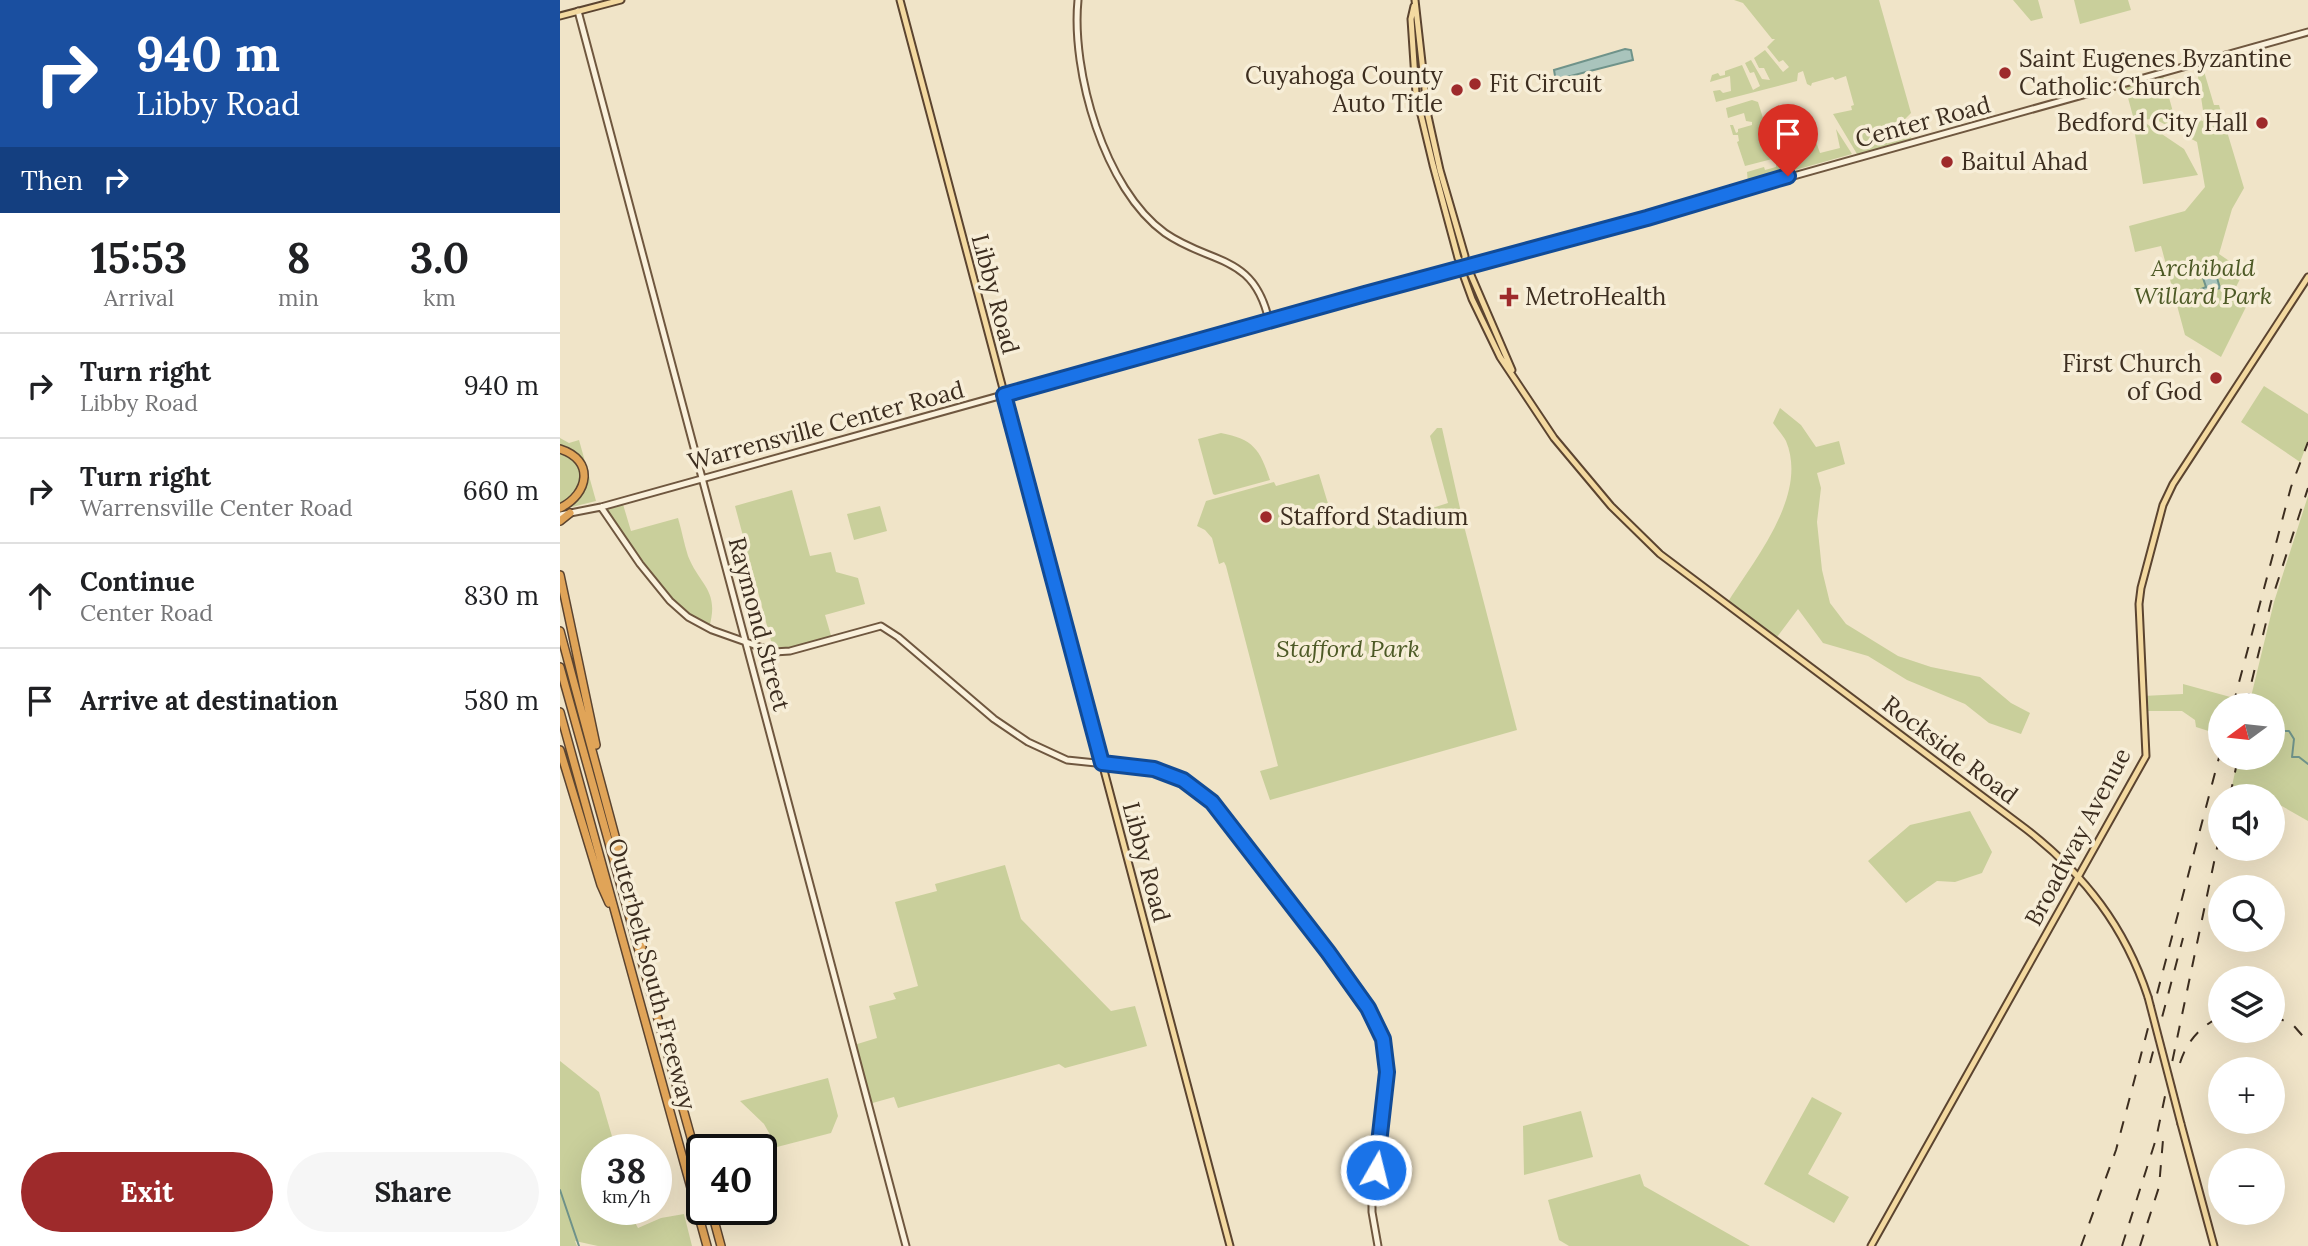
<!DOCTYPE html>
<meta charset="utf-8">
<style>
:root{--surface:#fff;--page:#f6f6f6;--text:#202124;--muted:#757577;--line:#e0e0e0;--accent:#9e2a2b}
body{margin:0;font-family:Lora,serif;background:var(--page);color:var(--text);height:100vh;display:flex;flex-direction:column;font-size:26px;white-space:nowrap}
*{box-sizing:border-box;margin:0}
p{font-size:23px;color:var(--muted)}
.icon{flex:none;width:38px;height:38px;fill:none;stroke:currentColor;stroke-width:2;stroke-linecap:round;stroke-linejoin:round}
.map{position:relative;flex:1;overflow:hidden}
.side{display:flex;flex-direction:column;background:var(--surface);width:560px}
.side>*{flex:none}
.hud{background:#1a4fa0;color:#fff;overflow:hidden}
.needle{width:46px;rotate:255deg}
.controls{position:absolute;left:1648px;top:693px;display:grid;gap:14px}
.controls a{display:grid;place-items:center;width:77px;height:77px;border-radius:50%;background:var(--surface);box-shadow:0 7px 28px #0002;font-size:35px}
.speed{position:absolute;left:21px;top:1134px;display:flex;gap:14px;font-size:35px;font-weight:700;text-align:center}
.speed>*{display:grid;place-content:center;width:91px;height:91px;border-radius:50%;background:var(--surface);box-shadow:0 7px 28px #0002;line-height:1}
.speed small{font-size:18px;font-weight:400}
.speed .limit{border:4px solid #111;border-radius:10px;background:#fff;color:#111}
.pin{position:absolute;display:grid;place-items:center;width:60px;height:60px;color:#fff;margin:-72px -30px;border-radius:50% 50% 50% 0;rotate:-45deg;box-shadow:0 0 7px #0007}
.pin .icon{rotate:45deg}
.me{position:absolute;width:77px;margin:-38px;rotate:8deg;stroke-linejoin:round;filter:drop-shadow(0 0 5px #0008)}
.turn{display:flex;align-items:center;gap:24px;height:147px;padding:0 21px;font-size:32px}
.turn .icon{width:91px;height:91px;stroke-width:2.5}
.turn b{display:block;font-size:49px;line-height:60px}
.then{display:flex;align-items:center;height:66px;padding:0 21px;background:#0003;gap:14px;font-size:26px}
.eta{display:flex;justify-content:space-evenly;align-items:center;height:119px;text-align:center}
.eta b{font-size:42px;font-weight:700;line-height:49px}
.cta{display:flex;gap:14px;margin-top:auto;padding:14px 21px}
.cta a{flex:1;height:80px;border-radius:42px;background:var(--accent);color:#fff;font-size:28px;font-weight:700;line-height:80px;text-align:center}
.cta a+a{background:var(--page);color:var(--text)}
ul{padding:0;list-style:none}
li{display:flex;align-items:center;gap:21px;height:105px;padding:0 21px;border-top:2px solid var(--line)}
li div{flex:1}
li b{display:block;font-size:26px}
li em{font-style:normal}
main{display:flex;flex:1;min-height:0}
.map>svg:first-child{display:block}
.green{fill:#c9cf9b}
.water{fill:#a9c4bc;stroke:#6f938a;stroke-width:2}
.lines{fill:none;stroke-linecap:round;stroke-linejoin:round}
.stream{stroke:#6f938a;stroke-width:2}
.secondary-casing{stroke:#6f573f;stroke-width:9}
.primary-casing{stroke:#5b4430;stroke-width:9}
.highway-casing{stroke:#5b4430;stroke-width:10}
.secondary{stroke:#faf1dc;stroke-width:5}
.primary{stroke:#f3d9a0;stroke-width:5}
.highway{stroke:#e0a458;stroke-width:7}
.rail{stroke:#3d2e20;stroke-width:2;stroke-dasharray:12 12;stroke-linecap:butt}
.primary-bridge-casing{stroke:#5b4430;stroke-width:9;stroke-linecap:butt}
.primary-bridge{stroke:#f3d9a0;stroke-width:5}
.route-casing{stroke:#114b97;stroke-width:18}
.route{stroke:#1a73e8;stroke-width:12}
.poi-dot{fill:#9e2a2b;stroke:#f7eed8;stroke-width:2.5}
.labels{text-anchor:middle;stroke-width:7;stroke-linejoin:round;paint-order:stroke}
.poi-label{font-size:24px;fill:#3d2e20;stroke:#f7eed8;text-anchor:start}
.street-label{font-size:24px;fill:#3d2e20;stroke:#f7eed8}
.park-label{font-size:24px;font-style:italic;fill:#4d5a26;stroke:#f7eed8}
</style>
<main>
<section class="side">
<div class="hud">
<div class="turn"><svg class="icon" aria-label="right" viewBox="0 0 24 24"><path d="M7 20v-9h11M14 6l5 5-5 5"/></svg><div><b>940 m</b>Libby Road</div></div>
<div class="then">Then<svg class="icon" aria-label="right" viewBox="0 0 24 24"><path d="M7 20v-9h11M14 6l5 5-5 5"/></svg></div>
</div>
<div class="eta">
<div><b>15:53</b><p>Arrival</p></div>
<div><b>8</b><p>min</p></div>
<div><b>3.0</b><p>km</p></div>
</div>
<ul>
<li><svg class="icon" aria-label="right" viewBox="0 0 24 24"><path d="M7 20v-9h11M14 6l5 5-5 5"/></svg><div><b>Turn right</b><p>Libby Road</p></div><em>940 m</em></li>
<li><svg class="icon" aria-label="right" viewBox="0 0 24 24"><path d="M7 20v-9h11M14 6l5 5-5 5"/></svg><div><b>Turn right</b><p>Warrensville Center Road</p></div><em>660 m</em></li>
<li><svg class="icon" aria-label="ahead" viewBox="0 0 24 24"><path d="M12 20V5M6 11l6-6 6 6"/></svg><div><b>Continue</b><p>Center Road</p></div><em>830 m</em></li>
<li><svg class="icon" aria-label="arrive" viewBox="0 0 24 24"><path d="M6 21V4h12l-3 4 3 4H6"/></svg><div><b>Arrive at destination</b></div><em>580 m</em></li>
</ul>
<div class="cta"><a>Exit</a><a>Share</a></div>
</section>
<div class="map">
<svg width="1748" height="1246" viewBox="0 0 1748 1246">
<rect width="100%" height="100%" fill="#f0e4c8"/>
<path class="green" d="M1174,0H1319L1351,113L1339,125L1353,140L1297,154L1273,114L1292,110L1291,106L1294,105L1286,76L1275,80L1273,77L1252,83L1251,86L1247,84L1243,71L1238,73L1237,81L1156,102L1153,91L1160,90L1163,93L1171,91L1170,76L1150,82L1152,75L1158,73L1160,76L1165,75V71L1182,65L1193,90L1200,86L1194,72L1190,73L1185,63L1191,60L1202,79L1210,80L1204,68H1199L1194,58L1205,50L1223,72L1229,67L1223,60L1219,62L1207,47L1215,39H1212L1183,3Z
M1453,0H1478L1483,18L1471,21Z
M1514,0H1568L1571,10L1520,24Z
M1643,68L1654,105H1659L1684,188L1672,209L1659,254L1684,271L1673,293L1686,307L1661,357L1625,335L1601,246L1575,252L1569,226L1625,211L1645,187L1637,142L1595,119L1574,120L1564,83L1602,72L1613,112L1643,121L1644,117L1637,70Z
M1192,100L1198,102L1207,131L1231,125L1234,128L1214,137L1216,158L1185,166L1177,142L1179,141L1178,135H1173L1170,125H1173L1176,133L1178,132V129L1192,125V122L1186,121L1184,113L1168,118L1166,108Z
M1584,122L1624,149L1638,175L1583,184L1574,128Z
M1276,129L1292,154L1188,183L1187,172L1204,167L1205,170L1216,167V162L1220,159L1222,148L1235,144L1236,148L1247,145V141L1255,139L1260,153L1280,148Z
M1704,386L1748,414V442L1740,462L1681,422Z
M1220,408L1241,425L1256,447L1279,441L1285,464L1257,473L1261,488L1257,522L1262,570L1270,603L1286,624L1338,656L1371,667L1420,677L1451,703L1470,713L1461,734L1429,723L1405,704L1347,680L1308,656L1263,643L1238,609L1214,641L1166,605C1193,561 1249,496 1226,441C1223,435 1217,429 1213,423Z
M877,428H882L904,526L957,730L710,800L700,771L718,766L666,566L664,562L659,564L652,538L645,530L637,526L646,501L714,482L716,486L759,474L773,520L788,519L816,526L888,503L870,436Z
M661,433C693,439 700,449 710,480L655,495L653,494L638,439Z
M0,438L9,443L19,440L36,501L4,509C33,492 33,457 0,446Z
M0,452C17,460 32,480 14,497C11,500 4,503 0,506Z
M232,490L250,556L271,552L276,572L298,578L305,604L265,615L272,639L214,652L175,506Z
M1748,496V821L1713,801V796C1700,796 1685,789 1672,786L1678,758H1713V705H1689L1714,602Z
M62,501L71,531L118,518C122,531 124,544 128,556C140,586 160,590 149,628L128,617L110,601L41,507Z
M320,506L327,531L294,540L287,514Z
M1623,684L1674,698L1673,705H1661V735L1636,727L1635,720L1622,711H1583V696L1623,694Z
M1410,811L1432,852L1422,873L1395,882L1377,881L1346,903L1308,861L1350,825Z
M445,865L461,919L551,1011L575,1006L587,1046L505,1068L499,1064L338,1108L334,1097L309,1104L294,1045L317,1038L309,1006L336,999L333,993L358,986L335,902L377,891L375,884Z
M0,1061L39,1092L56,1150H37V1209H62L65,1217L73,1219L78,1228L101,1218L124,1214L132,1246H38L15,1241L17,1246H0Z
M268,1078L278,1116L271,1133L217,1147L204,1124L180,1101Z
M1252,1097L1282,1113L1248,1174L1289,1197L1274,1223L1204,1184Z
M1021,1111L1033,1157L964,1175L963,1126Z
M1080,1174L1084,1186L1190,1246H1009L999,1240L988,1200Z"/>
<path class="water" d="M1065,49L1071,50L1073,60L999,79L995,76L994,70Z
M1655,271L1660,288L1642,293L1641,289L1646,287L1642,275Z"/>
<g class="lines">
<path class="stream" d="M1713,731H1729L1734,739L1732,757H1739L1748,764
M0,1190L19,1246"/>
<g class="secondary-casing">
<path id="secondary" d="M518,0C511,71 544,189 605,233C651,265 694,253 709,321
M18,11L346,1246
M41,507L80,564L110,601L128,617L152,630L214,652L230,651L321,626L338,637L434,719L468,742L507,760L594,769L623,780L652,802L768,952L808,1008L823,1039L827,1072L812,1195V1212L818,1246
M0,515L41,507L805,294L1087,217L1748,32"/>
</g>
<g class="primary-casing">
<path id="primary" d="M340,0L670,1246
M855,0L868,116L880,170L905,256L904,277L912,299L940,357L994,438L1051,506L1100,554L1466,829C1525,875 1565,927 1588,997
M854,6L851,19L856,94L873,165L898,258L911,275L952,370
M0,16L61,0
M1621,1124L1654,1246
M1311,1246L1586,756L1579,604L1581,588L1603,505L1613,484L1748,277"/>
</g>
<g class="highway-casing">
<path id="highway" d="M0,449C35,460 29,494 0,508
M0,521L10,513
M0,575L36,745
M0,631L62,862L82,947
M0,667L142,1177
M0,712L147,1246
M0,750L41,885L49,903
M151,1209L161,1246"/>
</g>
<use href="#secondary" class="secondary"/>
<use href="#primary" class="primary"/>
<use href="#highway" class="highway"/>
<path class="rail" d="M1673,705L1731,487L1748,442
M1686,705L1711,602L1748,488
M1670,796L1678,758
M1713,1015L1734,1026L1748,1042
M1590,1063L1623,938
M1620,1063C1627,1041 1640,1027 1661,1016
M1521,1246L1556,1150L1661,750
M1562,1246L1596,1139L1661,829
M1580,1246L1599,1187L1603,1140"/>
<g class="primary-bridge-casing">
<path id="primary-bridge" d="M1588,997L1621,1124"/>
</g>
<use href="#primary-bridge" class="primary-bridge"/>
</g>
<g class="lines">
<g class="route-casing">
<path id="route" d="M816,1170L827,1072L823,1039L808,1008L768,952L652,802L623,780L594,769L542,763L444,395L805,294L1087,218L1228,176"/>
</g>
<use href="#route" class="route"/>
</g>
<g class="poi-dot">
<circle cx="1445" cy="73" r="7"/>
<circle cx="915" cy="84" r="7"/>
<circle cx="897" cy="90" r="7"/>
<circle cx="1702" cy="123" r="7"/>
<circle cx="1387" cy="162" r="7"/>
<path d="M945.5 286.5h7v7h7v7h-7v7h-7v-7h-7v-7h7z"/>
<circle cx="1656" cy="378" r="7"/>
<circle cx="706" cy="517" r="7"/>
</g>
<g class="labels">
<g class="poi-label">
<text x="1459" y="67">Saint Eugenes Byzantine<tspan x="1459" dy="28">Catholic Church</tspan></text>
<text x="883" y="84" text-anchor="end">Cuyahoga County<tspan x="883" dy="28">Auto Title</tspan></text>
<text x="929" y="92">Fit Circuit</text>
<text x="1688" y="131" text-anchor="end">Bedford City Hall</text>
<text x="1401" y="170">Baitul Ahad</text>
<text x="965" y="305">MetroHealth</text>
<text x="1642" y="372" text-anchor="end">First Church<tspan x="1642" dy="28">of God</tspan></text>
<text x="720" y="525">Stafford Stadium</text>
</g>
<g class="street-label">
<text transform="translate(1363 122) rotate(-15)" y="8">Center Road</text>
<text transform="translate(435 294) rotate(75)" y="8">Libby Road</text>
<text transform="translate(266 426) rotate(-15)" y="8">Warrensville Center Road</text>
<text transform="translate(199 624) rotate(75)" y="8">Raymond Street</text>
<text transform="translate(1390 750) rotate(37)" y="8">Rockside Road</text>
<text transform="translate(1518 837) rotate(-62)" y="8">Broadway Avenue</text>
<text transform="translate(586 862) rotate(75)" y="8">Libby Road</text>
<text transform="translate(92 974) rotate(75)" y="8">Outerbelt South Freeway</text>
</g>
<g class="park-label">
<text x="1643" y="276">Archibald<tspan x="1643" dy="28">Willard Park</tspan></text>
<text x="788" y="657">Stafford Park</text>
</g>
</g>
</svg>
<div class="controls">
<a><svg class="needle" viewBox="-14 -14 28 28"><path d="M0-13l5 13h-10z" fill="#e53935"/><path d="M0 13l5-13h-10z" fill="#757577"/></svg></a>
<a><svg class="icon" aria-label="sound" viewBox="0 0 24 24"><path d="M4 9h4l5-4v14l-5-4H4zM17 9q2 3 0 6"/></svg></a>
<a><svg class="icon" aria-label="search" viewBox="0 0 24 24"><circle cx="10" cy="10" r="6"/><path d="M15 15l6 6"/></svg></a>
<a><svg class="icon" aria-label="layers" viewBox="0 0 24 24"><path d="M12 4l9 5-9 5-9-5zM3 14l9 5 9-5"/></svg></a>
<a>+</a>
<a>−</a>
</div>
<div class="speed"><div>38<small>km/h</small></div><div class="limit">40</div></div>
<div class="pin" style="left:1228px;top:176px;background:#d93025"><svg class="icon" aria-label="arrive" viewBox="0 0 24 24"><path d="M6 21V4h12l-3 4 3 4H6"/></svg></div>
<svg class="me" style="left:816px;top:1170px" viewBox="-20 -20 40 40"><circle r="17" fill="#1a73e8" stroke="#fff" stroke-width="3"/><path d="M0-11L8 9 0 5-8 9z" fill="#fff"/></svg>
</div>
</main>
